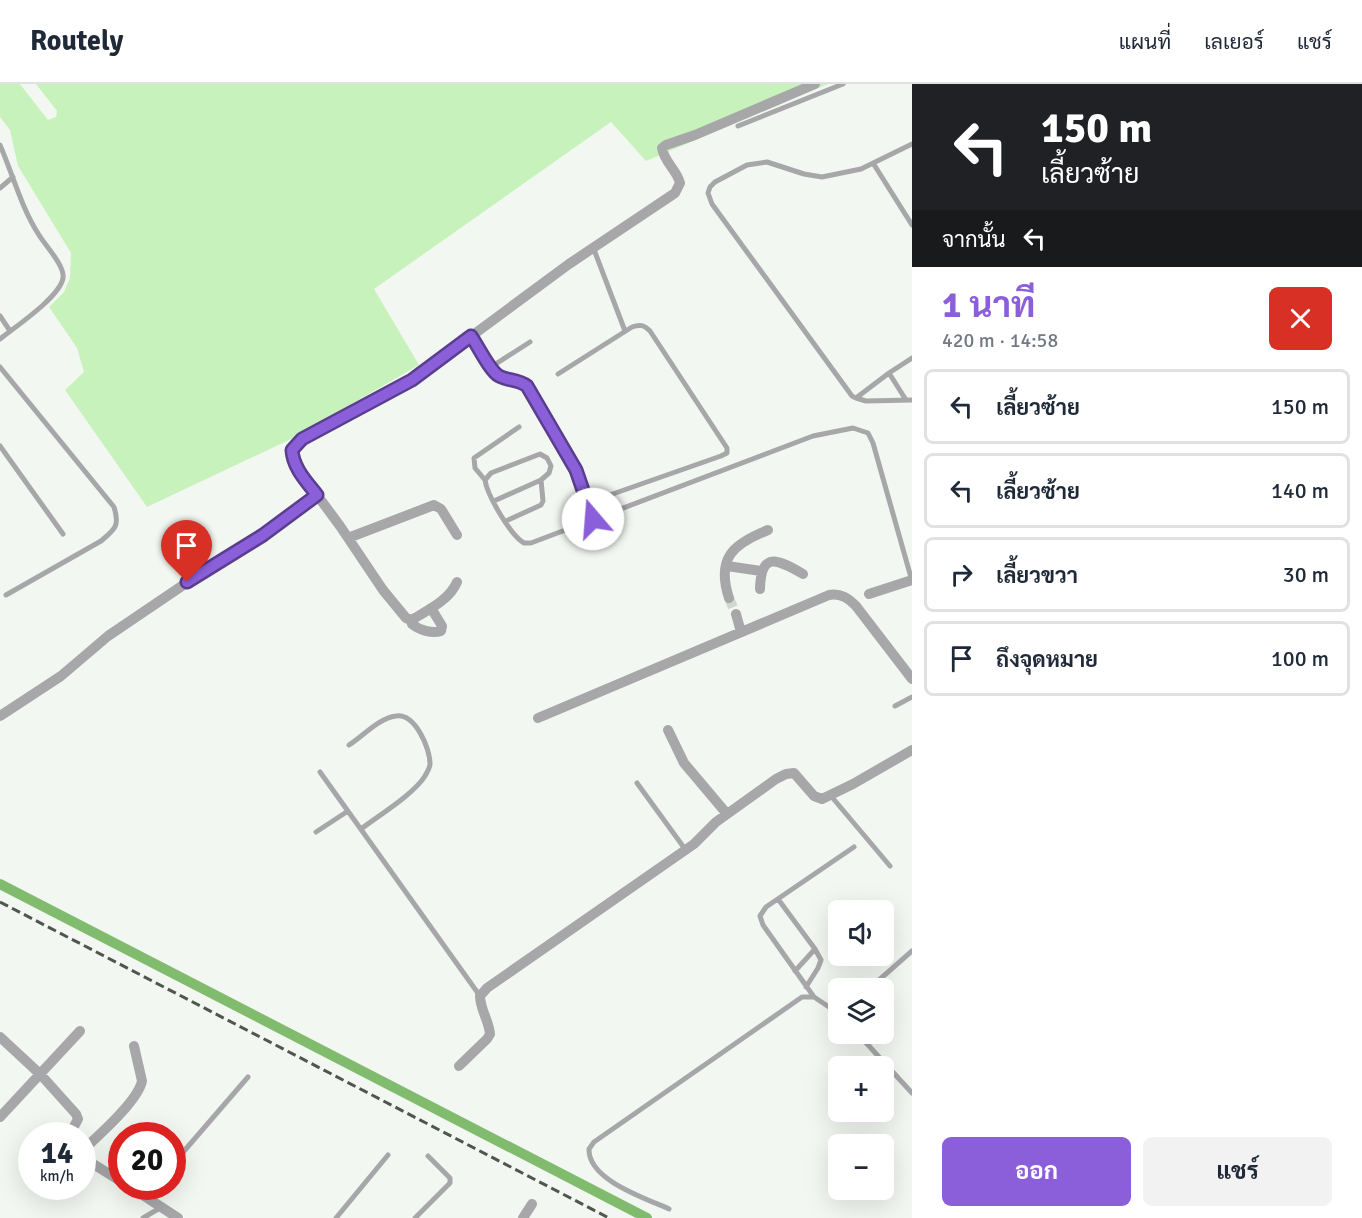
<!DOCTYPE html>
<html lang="th">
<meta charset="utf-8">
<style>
:root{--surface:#fff;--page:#f2f2f3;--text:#1f2937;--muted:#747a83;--line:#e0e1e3;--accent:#8a5fd9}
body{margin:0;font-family:Signika,Sarabun,sans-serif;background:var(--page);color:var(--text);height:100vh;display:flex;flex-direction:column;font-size:22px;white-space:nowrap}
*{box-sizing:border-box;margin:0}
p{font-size:20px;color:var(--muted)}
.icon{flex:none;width:33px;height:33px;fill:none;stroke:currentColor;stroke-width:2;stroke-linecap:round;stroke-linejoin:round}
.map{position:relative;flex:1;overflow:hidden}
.drawer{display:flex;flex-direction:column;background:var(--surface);width:450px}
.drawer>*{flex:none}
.top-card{background:#202124;color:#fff;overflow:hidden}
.fabs{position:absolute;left:828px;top:816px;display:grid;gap:12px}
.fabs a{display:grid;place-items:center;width:66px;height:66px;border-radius:9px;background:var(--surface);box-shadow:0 6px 24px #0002;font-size:30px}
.speed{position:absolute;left:18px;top:1038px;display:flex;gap:12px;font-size:30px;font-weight:700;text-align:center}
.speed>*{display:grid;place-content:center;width:78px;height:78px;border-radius:50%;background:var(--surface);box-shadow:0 6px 24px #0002;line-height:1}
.speed small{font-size:15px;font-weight:400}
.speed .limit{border:9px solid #d22;background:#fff;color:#111}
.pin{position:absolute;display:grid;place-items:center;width:51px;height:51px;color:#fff;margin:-62px -26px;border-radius:50% 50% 50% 0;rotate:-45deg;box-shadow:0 0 6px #0007}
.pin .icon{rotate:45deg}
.me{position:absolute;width:66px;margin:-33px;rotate:342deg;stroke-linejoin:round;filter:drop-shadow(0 0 4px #0008)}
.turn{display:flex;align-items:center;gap:21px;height:126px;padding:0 30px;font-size:27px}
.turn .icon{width:78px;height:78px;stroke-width:2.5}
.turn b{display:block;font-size:42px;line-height:51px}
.then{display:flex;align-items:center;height:57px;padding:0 30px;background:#0003;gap:12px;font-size:22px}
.round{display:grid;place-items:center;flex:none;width:63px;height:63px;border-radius:9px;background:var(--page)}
.headline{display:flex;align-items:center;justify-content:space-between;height:102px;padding:0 30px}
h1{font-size:36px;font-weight:700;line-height:45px;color:var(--accent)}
.cta{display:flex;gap:12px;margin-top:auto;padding:12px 30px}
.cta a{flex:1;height:69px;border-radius:9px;background:var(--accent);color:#fff;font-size:24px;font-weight:700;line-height:69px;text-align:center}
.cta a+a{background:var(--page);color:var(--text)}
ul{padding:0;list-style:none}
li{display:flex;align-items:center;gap:18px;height:75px;margin:0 12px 9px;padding:0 18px;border:3px solid var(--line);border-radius:9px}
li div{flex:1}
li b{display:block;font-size:22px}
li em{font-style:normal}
header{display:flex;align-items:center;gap:36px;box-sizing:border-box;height:84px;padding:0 30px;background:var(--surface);border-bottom:2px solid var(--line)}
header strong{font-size:28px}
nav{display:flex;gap:33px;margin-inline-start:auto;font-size:21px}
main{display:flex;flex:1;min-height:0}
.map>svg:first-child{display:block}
.green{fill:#c8f2bc}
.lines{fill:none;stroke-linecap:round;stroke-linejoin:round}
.canal{stroke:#81bc6e;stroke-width:10}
.street-tunnel{stroke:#d2d6d1;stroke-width:10;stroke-dasharray:10 5;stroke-linecap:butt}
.lane{stroke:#a7a6a9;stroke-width:5}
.street{stroke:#a7a6a9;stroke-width:10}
.rail{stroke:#525451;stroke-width:3;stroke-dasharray:9 4.5;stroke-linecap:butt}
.route-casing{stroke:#5a3e8d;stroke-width:15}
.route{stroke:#8a5fd9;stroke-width:10}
</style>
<header>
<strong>Routely</strong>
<nav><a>แผนที่</a><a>เลเยอร์</a><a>แชร์</a></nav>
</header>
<main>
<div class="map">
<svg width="912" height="1134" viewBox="0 0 912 1134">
<rect width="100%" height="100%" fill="#f3f7f2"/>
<path class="green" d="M0,0H20L48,36L56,33L57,27L36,0H828L646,77L611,38L374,205L419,281L289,356L147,423L65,306L84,288L77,264L49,223L64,208L70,194L71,169L18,82L10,46L0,33Z"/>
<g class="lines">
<path class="canal" d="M0,800L647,1134"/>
<path class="street-tunnel" d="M729,514L736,530"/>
<path class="lane" d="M738,42L843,0
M912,60L861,85L822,93L804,90L767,78L747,81L715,98L710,103L708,109L712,120L852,312L856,314L889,289L912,274
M0,61C13,91 21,123 39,151C45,161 65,182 63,194C60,213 15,243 0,255
M873,79L912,141
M0,104L13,93
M593,163L625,247
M0,232L10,247
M471,252C478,262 490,287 499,292C508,297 518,295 527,302L576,386L593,435
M0,283L114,423C120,442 115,445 101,457L6,511
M491,283L530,258
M889,289L906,316
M558,290L632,243C640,240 644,241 650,247L727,364V369L721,372L587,419
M856,314L866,317L912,316
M0,362L63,450
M485,396L475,384L474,374L519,343
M494,417L541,396
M506,437L541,421L543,417L541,396L549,389L551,382L547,374L540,370L491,389L485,396C487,411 511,452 524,459H531L813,352L853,344L868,349L873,359L912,497
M895,622L912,613
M349,661C363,652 379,634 396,632C415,629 430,664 430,680C430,684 427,688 425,692C414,710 378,732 361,745
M320,688L480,912
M637,699L685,765
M831,712L890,782
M316,748L348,727
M778,815L815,865L821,876L818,884L806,903
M795,887L815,865
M870,904L912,867
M814,913L763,841L760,832L766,823L854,763
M858,950L912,1009
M172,1081L248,993
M145,1113L154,1102
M669,1125C645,1114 588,1096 589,1065L594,1058L802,913H814L838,929
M143,1134L160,1124
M336,1134L388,1071
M415,1134L450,1099V1094L428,1072"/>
<path class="street" d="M348,454L434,421L441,425L457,451
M727,482L761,487
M457,498C450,515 430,525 415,534L411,536L406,534L383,506L340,442L298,385L292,372V366L295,360L319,344L412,296L569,180L675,109L680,99C677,86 664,78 662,64L666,61L695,51L815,0
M760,505C761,467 777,475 803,490
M869,510L912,496
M729,514C716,474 733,460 768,446
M736,530L741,548
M411,536L412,540C419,546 432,550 441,547L442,542L431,524
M0,632L61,592L108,552L204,487L263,451L317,411
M538,634L829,511C841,509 848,514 856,522L912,595
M668,646L684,679L727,730
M0,953L41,991L76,1030L78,1035L69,1052
M459,982L487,955L490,950C489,937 480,925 480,912L487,904L694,760L716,738L776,695L786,690L794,689L814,712L822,715L853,700L912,666
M0,1033L80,947
M82,1067C98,1052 138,1017 142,997L134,962
M82,1073L122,1098
M129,1102L178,1134
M523,1134L532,1120"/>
<path class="rail" d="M0,818L609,1134"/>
</g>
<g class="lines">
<g class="route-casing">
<path id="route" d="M187,498L263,451L317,411C307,398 293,384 292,366L302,355L412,296L471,252C478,262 490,287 499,292C508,297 518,295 527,302L576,386L593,435"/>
</g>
<use href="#route" class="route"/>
</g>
</svg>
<div class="fabs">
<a><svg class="icon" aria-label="sound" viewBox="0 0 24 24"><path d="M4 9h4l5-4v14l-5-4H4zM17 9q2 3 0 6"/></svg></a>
<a><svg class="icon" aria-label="layers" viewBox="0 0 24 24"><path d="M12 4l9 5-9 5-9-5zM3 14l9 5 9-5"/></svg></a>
<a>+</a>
<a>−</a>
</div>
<div class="speed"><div>14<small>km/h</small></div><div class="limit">20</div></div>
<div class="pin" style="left:187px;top:498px;background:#d93025"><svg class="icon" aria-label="arrive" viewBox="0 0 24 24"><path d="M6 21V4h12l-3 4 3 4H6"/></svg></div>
<svg class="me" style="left:593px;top:435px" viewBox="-20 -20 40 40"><circle r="19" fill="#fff"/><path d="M0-13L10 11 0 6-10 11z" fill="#8a5fd9"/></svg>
</div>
<section class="drawer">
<div class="top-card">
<div class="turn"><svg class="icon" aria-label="left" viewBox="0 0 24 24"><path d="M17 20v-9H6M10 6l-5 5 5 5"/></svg><div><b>150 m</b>เลี้ยวซ้าย</div></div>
<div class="then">จากนั้น<svg class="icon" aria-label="left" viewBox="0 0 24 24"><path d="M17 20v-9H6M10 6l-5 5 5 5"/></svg></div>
</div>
<div class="headline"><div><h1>1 นาที</h1><p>420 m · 14:58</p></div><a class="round" style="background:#d93025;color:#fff"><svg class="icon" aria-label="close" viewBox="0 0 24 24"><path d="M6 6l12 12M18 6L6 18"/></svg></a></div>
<ul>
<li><svg class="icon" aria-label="left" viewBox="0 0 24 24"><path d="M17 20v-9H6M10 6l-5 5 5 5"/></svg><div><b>เลี้ยวซ้าย</b></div><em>150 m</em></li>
<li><svg class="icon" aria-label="left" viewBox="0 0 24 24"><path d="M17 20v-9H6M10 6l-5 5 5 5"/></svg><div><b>เลี้ยวซ้าย</b></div><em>140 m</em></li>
<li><svg class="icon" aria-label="right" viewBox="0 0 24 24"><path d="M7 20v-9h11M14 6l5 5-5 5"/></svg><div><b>เลี้ยวขวา</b></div><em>30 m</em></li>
<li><svg class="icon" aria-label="arrive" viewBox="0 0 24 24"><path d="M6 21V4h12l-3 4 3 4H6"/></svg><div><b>ถึงจุดหมาย</b></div><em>100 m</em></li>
</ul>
<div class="cta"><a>ออก</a><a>แชร์</a></div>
</section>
</main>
